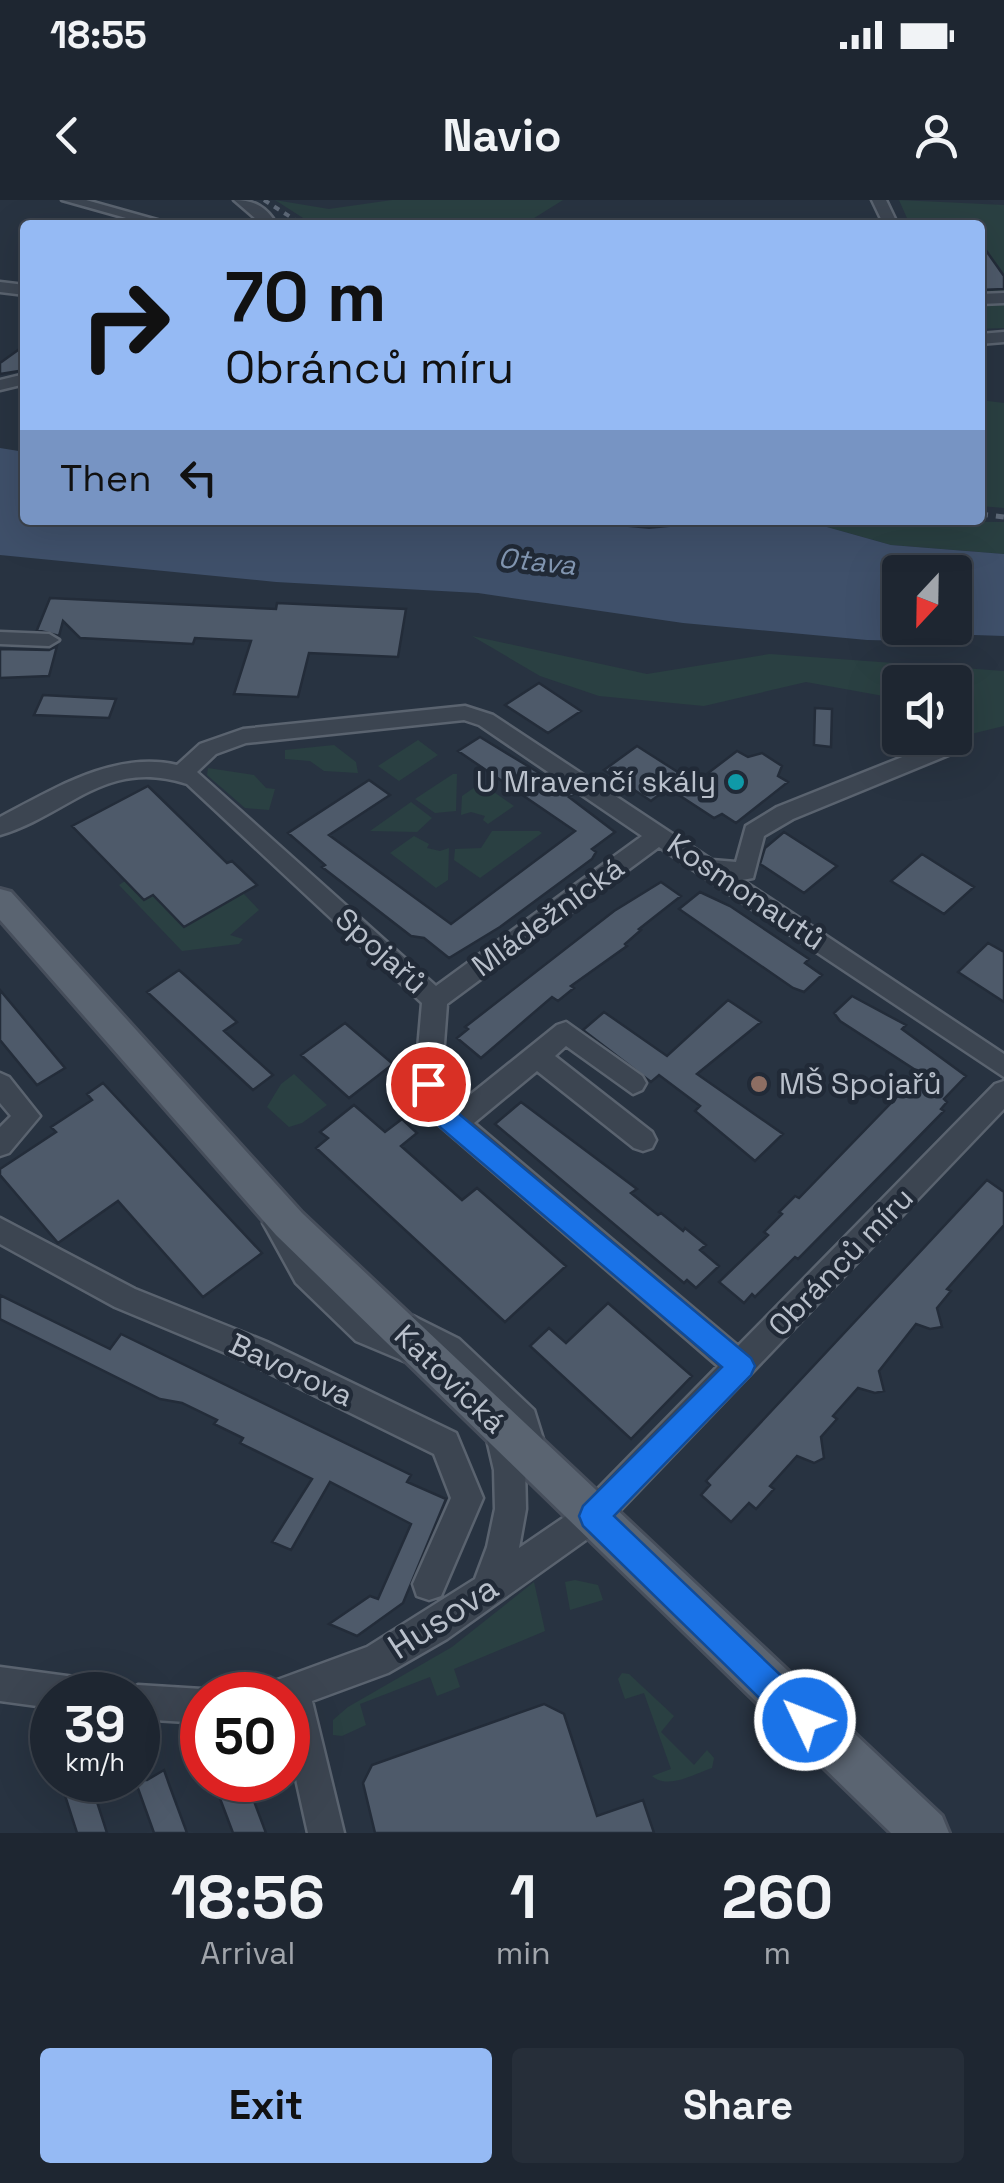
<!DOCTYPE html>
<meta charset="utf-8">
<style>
:root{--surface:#1e2631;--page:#262e39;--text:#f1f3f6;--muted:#a1a5ab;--line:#3c434d;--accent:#95baf4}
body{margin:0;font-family:"Space Grotesk",sans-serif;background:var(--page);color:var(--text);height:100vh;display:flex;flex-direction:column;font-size:38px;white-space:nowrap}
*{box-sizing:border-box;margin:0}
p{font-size:32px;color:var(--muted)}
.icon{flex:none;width:55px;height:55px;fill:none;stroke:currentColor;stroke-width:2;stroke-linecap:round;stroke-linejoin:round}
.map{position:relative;height:1633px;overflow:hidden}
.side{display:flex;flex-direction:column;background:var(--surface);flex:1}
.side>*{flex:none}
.top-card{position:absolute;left:20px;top:20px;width:965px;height:305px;border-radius:10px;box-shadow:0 10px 40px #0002,0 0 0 2px var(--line);background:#95baf4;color:#111;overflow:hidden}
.needle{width:65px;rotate:202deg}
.tools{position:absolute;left:882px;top:355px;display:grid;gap:20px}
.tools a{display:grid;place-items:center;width:90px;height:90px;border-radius:10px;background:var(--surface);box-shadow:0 10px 40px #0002,0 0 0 2px var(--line);font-size:50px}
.speed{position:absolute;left:30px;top:1472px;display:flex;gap:20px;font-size:50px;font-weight:700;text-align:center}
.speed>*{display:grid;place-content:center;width:130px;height:130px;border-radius:50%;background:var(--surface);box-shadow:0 10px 40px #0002,0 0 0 2px var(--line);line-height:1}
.speed small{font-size:25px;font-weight:400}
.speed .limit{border:15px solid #d22;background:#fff;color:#111}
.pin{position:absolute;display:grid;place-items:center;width:85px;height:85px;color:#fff;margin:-42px;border:5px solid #fff;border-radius:50%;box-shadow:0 2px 10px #0007}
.me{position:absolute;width:110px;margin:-55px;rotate:313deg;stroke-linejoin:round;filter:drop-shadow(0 0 8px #0008)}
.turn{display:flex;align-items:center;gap:35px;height:210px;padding:0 40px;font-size:45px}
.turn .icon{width:130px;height:130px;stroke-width:2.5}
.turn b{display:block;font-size:70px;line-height:85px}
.then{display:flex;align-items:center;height:95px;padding:0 40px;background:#0003;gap:20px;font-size:38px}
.eta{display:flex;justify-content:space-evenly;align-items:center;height:170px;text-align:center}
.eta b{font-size:60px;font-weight:700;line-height:70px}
.action{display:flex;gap:20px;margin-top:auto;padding:20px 40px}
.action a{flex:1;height:115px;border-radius:10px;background:var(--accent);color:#111;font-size:40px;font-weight:700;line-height:115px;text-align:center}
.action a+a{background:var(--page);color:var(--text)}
.status{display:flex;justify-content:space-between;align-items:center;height:70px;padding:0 50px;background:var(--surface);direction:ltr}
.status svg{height:28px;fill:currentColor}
header{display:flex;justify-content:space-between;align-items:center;height:130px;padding:0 40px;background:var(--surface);font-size:45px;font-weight:700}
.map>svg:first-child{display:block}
.green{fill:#2a4042}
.water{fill:#3f506a;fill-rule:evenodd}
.building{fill:#4e5a6a;stroke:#232c39;stroke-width:2.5}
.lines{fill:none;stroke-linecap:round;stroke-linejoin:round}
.minor-casing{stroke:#5a636f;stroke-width:5}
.major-casing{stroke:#464e5b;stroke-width:6}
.minor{fill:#3c4551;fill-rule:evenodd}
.major{fill:#5a6471;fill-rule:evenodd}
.rail-far1{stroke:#5e6978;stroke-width:4;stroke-dasharray:6 6;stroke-linecap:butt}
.rail{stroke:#5e6978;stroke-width:5;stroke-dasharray:8 8;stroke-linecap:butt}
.route{fill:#1a73e8;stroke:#114b97;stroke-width:2.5}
.culture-dot{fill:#0f9aa8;stroke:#212a37;stroke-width:4}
.education-dot{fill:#8d6e63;stroke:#212a37;stroke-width:4}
.labels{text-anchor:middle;stroke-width:9;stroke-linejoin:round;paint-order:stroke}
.far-water-label{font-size:28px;font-style:italic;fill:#8296b1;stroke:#212a37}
.poi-label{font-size:30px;fill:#b9c0cb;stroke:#212a37;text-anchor:end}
.street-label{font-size:30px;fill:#b9c0cb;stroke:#212a37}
.near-street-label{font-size:35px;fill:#b9c0cb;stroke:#212a37}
</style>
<div class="status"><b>18:55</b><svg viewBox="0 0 49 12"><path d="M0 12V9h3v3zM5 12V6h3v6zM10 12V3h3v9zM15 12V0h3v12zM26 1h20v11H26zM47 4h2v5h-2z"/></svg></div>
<header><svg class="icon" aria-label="back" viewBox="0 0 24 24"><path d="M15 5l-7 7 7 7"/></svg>Navio<svg class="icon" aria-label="person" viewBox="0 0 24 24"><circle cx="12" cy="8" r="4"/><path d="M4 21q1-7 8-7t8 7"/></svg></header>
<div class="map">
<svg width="1004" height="1633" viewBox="0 0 1004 1633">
<rect width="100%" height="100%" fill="#283341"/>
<path class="green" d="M275,0L329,9L392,0H563L523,25H314Z
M899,0L1004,5V128L980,129V25H910Z
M980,200L1004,203V308L980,306Z
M802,320L1004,322V354L891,345Z
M472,436L647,474L770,454L1004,471V526L942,541L955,538V523L966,509L955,506V482H900V499L806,482L704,506L599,496L540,476Z
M418,540L438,555L399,581L378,566Z
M334,545L356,562L358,573L324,571L310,561L285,559V550Z
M208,568L254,575L266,588L275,589L269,610L245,608L207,575Z
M453,574H457L456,611L435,613L415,599Z
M481,583L514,606L488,624L483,620L485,616L471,612L461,615L462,596Z
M411,602L432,618L417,632L370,631Z
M492,631H539L542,633L480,678L454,660L455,649L481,648Z
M414,636L429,644L427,648L440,651L449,648L448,680L436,688L390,653Z
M125,681L143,700L153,695L184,727L243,693L259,710L230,735L243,739L239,744L182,751L119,685Z
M294,874L327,905L302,923L289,927L267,907L281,884Z
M575,1380L598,1385L603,1400L570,1410L565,1382Z
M534,1382L545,1431L454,1469L460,1487L437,1496L430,1477L360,1504L366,1525L342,1536L333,1535V1520L348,1507L452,1447Z
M622,1473L629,1474L674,1516L661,1532L694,1565L707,1550L714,1558L712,1568C694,1574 668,1590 652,1576L671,1569L644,1493L625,1499L618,1479Z"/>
<path class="water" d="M0,248L25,252V320H555L649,329L742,320H802L891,345L1004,354V436L974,435L964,442L867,440L683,423L478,393L276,382L0,355ZM900,372H955V428H900Z"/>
<path class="building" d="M980,42L1004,76V89L980,90Z
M25,145V170L0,174V163Z
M50,398L276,409L277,403L406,409L398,457L309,453L298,497L234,494L251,441L195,438L193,444L80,438L63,421L59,436L37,430Z
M57,446L49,476L0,478V449L49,450Z
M539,483L581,511L548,533L505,505Z
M43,495L116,499L109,518L34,515Z
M815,508L832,509L831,547L814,545Z
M480,537L574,594L569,597L615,632L592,649L596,652L592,659L500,727L449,758L424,738L411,736L322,667L325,665L288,633L369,580L390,595L329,635L451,724L575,631L458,551Z
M637,546L695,583L737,551L748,557L762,553L782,566L778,576L788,582L736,623L722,614L714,618L668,588L651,601L604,570Z
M148,586L227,663L232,661L257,685L184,727L153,695L144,700L72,626Z
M784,632L837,666L804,693L760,664L765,648Z
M922,654L974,687L944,714L891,681Z
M661,682L681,696L639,729L641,730L625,744L627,746L571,786L574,788L558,801L552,797L481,858L457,838L468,829L465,827L614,711Z
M700,692L730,706L809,759L805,763L822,775L804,792L793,788L679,709Z
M988,743L1004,752V802L958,772Z
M179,770L237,822L224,831L273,875L253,890L147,792Z
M0,790L65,868L37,885L0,840Z
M852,796L906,825L902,829L966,876L944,899L947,902L941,909L944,911L893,963L798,1059L795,1057L755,1097L752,1094L744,1103L719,1082L768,1035L764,1032L782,1014L779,1012L795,996L799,998L920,873L840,821L834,813Z
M728,800L761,822L697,874L783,934L755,961L695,911L700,906L659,875L651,882L583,830L604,812L667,856Z
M345,823L393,864L349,898L301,855Z
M103,883L262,1053L203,1097L118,1001L58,1043L0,975V969L56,932L51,927L92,900L87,894Z
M521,902L637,989L631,993L658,1015L661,1013L683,1031L685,1028L706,1045L700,1050L719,1066L696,1088L687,1080L684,1083L495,924Z
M354,905L385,932L402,919L417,933L401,946L462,1000L477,988L566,1066L505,1122L316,948L328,938L320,932Z
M987,980L1004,992V1025L947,1089L951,1091L937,1108L942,1127L930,1129L916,1124L879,1171L884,1191L875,1193L858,1188L833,1216L837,1219L821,1237L824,1258L814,1263L797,1256L770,1286L774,1289L756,1309L749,1303L731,1322L701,1295L710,1285L706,1281Z
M0,1095L110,1149L121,1134L411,1275L407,1282L446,1299L403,1403L357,1436L329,1424L370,1396L378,1399L411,1324L330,1282L291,1350L272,1342L312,1279L240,1243L243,1238L214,1224L217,1220L182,1203L160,1199L0,1119Z
M608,1103L692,1176L631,1239L530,1146L549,1128L566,1143Z
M544,1504L564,1514L597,1616L643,1600L654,1633H375L363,1583L372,1565Z
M164,1570L170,1587L187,1633H154L135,1580H147Z
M60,1580H90L107,1633H77Z
M213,1580H246L266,1633H233Z"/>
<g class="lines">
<g class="minor-casing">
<path id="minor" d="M62,0H86L175,25H151Z
M234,0C254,0 267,7 277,25H263Z
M872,0H886L898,25H884Z
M0,82L25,85V95L0,92Z
M1004,93V103L980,104V94Z
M1004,132V142L980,144V134Z
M25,174V184L0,190V180Z
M0,432L49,434L59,440L49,446L0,444Z
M465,506L493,515L712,660L736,662L746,626L777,607L935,544L943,542L954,549L951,554L793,619L764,636L753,678L742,680L1004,854V877L659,647L447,804L441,884L455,907L557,825L566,822L642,876L646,883L642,890L633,894L566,846L555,856L652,932L656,940L652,948L643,951L634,948L537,871L474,923L738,1146L995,884L1004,881V909L604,1327L447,1439L388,1473L312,1501L344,1633H308L288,1543V1495H264L269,1483L367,1447L475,1379L487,1347L495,1309L494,1270L485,1231L489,1221L498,1217L439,1159L425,1152L421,1160L411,1164L356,1141L296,1083L263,1023L267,1014L277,1011L287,1014L316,1065L376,1121L399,1131L403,1120L413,1116L459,1139L534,1210L548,1255L544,1266L533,1270L525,1267L526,1309L519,1348L582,1305L718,1166L430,917L415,884L422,803L187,584C105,557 69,615 0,635V617C52,590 115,550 177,565L200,544L243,529ZM464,520L479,525L642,636L436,786L197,572L216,554L246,543Z
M0,873L9,877L40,916L9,953L0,956V927L11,916L0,903Z
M0,1018L135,1089L267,1142L456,1233L483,1298L441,1396L429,1400L417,1396L413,1384L451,1298L434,1254L247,1162L115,1107L0,1044Z
M0,1467L82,1478L94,1483L99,1495H52V1508L0,1501Z
M138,1485L202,1489L215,1495H202V1523L138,1519V1495H124Z"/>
</g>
<g class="major-casing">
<path id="major" d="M0,689L11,692L302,1013L942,1616L949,1633H891L276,1035L0,720Z"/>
</g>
<use href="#minor" class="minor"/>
<use href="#major" class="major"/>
<path class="rail-far1" d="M264,0L303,25"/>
<path class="rail" d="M980,314L1004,317"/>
</g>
<path class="route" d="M428,875L437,877L442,895L458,913L751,1158L755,1166L751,1175L614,1316L816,1509L821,1520L816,1532L805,1536L794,1532L583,1326L579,1316L583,1306L722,1167L441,928C429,913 411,897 420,877Z"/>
<circle class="culture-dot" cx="736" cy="582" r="10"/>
<circle class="education-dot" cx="759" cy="884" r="10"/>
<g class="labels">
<g class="far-water-label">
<text transform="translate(537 361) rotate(6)" y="10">Otava</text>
</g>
<g class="poi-label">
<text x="716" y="592">U Mravenčí skály</text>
<text x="779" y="894" text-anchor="start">MŠ Spojařů</text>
</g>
<g class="street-label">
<text transform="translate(746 692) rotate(34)" y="10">Kosmonautů</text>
<text transform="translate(548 717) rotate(-36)" y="10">Mládežnická</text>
<text transform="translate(381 751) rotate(42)" y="10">Spojařů</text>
<text transform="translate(841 1062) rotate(-46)" y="10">Obránců míru</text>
<text transform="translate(291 1170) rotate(25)" y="10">Bavorova</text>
<text transform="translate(450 1179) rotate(44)" y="10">Katovická</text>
</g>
<g class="near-street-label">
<text transform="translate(443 1417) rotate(-33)" y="12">Husova</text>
</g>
</g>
</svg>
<div class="tools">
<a><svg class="needle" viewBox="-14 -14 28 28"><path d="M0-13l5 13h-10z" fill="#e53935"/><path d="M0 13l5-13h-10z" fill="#a1a5ab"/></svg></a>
<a><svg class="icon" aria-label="sound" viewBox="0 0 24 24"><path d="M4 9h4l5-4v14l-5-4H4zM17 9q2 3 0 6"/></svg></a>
</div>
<div class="speed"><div>39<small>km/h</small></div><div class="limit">50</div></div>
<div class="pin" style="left:428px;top:884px;background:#d93025"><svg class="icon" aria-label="arrive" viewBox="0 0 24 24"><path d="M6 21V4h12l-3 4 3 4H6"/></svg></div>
<svg class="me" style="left:805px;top:1520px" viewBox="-20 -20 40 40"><circle r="17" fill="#1a73e8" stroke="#fff" stroke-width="3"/><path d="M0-11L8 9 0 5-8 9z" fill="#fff"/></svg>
<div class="top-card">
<div class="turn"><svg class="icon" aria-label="right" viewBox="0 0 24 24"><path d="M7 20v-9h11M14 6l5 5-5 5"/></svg><div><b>70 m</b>Obránců míru</div></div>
<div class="then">Then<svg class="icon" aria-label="left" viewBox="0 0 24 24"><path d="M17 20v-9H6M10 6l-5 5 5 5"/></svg></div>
</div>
</div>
<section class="side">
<div class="eta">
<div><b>18:56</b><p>Arrival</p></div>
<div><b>1</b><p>min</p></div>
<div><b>260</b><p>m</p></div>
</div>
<div class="action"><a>Exit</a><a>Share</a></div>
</section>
